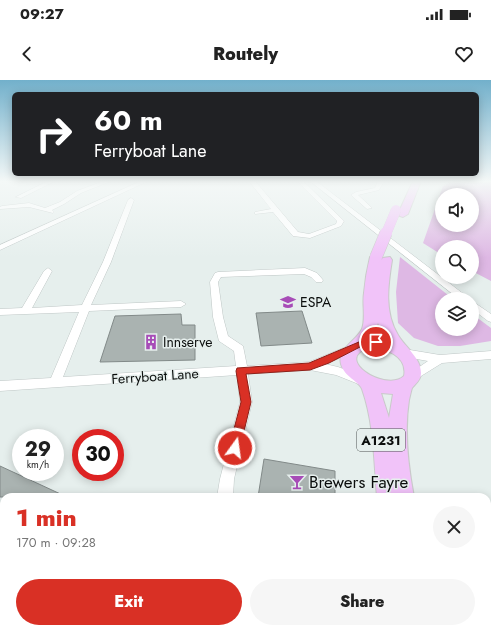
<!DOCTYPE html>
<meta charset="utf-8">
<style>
:root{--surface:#fff;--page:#f6f6f6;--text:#222;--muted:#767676;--accent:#d93025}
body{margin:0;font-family:Jost,sans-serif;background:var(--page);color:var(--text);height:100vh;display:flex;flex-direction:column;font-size:15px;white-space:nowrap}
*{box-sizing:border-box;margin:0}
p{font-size:13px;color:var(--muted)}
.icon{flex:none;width:22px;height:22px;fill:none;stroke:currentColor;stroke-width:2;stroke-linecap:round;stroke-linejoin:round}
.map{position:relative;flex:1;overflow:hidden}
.panel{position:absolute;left:0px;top:413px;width:491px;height:140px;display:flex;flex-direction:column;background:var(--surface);border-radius:12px 12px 0 0;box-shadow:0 2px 10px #0003}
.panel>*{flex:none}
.hud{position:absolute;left:12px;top:12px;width:467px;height:84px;border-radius:6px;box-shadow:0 2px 10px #0003;background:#202124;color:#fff;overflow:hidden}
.tools{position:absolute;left:435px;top:108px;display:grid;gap:8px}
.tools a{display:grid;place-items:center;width:44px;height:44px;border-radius:50%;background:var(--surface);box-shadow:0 2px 10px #0003;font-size:20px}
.speed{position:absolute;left:12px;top:349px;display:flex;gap:8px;font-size:20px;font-weight:700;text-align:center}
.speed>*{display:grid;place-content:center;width:52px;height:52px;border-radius:50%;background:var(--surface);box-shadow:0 2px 10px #0003;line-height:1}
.speed small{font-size:10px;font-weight:400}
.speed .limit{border:6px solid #d22;background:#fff;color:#111}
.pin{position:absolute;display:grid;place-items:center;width:34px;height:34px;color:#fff;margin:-17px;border:2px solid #fff;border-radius:50%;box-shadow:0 1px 4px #0007}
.me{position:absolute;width:44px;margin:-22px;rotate:14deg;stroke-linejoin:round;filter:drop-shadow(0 0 3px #0008)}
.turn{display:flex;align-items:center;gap:14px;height:84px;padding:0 16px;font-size:18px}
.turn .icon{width:52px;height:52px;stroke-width:2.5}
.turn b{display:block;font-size:28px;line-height:34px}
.round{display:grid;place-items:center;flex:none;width:42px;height:42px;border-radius:21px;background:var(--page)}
.overview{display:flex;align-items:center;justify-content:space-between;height:68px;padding:0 16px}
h1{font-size:24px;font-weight:800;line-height:30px;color:var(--accent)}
.primary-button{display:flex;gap:8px;margin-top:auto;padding:8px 16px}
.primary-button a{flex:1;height:46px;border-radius:24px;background:var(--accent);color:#fff;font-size:16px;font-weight:800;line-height:46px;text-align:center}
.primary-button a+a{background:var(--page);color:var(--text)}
.status{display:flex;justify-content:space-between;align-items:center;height:28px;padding:0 20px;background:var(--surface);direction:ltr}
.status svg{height:11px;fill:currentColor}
header{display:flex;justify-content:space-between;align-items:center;height:52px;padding:0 16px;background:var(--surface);font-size:18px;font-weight:800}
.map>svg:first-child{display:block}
.green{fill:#deb8e4;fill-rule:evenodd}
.building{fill:#aab3b1;stroke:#828a89}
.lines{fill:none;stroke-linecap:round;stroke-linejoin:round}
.minor-casing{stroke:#bfc7c6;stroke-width:1}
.highway-casing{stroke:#c9caca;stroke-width:2}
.minor{fill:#fff;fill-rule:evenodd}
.highway{fill:#f1c3f9;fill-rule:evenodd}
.highway-bridge-far1-casing{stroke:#c9caca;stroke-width:10;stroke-linecap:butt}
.highway-bridge-casing{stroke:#c9caca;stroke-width:13;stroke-linecap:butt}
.highway-bridge-far1{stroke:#f1c3f9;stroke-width:10}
.highway-bridge{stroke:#f1c3f9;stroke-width:12}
.route{fill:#d93025;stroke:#8d1f18}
.labels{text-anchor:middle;stroke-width:3;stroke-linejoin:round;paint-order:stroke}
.shield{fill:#e6efed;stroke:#4c5150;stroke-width:1}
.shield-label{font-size:13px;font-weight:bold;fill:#0a0d0c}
.poi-label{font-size:14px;fill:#0a0d0c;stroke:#e6efed;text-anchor:start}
.street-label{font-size:14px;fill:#0a0d0c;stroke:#e6efed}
.near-poi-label{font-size:17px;fill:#0a0d0c;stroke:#e6efed;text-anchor:start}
</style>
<div class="status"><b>09:27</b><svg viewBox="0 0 49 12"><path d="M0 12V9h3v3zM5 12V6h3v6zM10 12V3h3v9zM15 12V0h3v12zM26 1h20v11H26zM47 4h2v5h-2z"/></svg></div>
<header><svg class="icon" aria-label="back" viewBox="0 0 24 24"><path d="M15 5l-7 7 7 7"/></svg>Routely<svg class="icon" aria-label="heart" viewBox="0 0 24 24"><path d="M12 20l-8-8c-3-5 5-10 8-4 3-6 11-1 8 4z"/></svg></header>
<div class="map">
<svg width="491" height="553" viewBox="0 0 491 553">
<rect width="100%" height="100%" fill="#e6efed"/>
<path class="green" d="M453,101H491V201L472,191V167H442V175L423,163L443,106ZM442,115H472V145H442Z
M400,177L453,219H442V249H472V234L491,248V261L460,266H438L414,258L398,243L396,212Z"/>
<path class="building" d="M302,231L312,263L261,266L256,233Z
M181,234L182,245H195V280L100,282L115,236Z
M264,379L335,391V417H258Z
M0,386L67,417H0Z"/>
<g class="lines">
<g class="minor-casing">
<path id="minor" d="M0,101H4L0,103Z
M48,101H55L21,118L16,117Z
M104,101H111L81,113L64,124L52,130L54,132L53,133L29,127L0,129V127L2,126L29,123L45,128L60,122L77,111Z
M141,101H148L0,170V165Z
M249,101H255L298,152L309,154L336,144L337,141L297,101H303L344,141L341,146L310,158L293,156L273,132L255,134V132L271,129Z
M310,101H316L470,219H459Z
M378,101H384L379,110L358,115L372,128L367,129L351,115L356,112L375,108Z
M131,118L134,120L111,182L91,225L181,221L186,224L181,227L89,231L63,297L236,286L234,271L219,261L213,237L210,202L215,193L218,192L305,188L317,193L323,200L322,202H316L311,197L304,194L221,197L218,202L223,237L228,256L243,266L247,286L309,282L353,264L357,265L358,268L357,271L325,284L338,287L365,297L367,300L365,303L361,305L336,295L310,290L248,294L252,322L234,399L233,417H217L220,399L240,322L237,295L0,311V301L51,298L79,232L0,235V229L22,228L44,191L48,188L52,191L32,228L82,225L103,182L128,120Z
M472,221L491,234V242L488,241L472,229Z
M404,269L440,275L491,271V279L442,283L413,301L409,300L407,297L409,294L428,281L400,276L399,273L400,270Z
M184,549H204L202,553H182Z"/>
</g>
<g class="highway-casing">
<path id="highway" d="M413,101H421L408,134L403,137L400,136L398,134Z
M376,173L380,175L382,178L390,177L392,180C388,205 384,232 398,255C405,267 421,278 421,293C421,300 416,303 412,308C411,311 410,316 409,320C404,352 408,385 414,417H377C374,381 374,343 362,309C360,302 344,297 341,284C337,269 356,261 362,249C366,238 362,224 364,213C365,201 367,189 370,177L372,175ZM378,243L385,258L372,257ZM368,267C384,268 408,275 404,296C389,311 343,286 360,272C362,270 366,269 368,267ZM381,313L393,314L389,338Z
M393,549H441L442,553H393Z"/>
</g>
<use href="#minor" class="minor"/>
<use href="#highway" class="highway"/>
<g class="highway-bridge-far1-casing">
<path id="highway-bridge-far1" d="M386,154L396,130"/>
</g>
<g class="highway-bridge-casing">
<path id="highway-bridge" d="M376,177L386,153"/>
</g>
<use href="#highway-bridge-far1" class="highway-bridge-far1"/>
<use href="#highway-bridge" class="highway-bridge"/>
</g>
<linearGradient id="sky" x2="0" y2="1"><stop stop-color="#72b0cb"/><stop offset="0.57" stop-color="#f4f8f7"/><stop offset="1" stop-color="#f4f8f7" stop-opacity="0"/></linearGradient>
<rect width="491" height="178" fill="url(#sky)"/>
<path class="route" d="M366,259H376L381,262L376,265L360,267L329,283L310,290L246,294L251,322L240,368L239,372L235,373L231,372L229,368L241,322L236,291L237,288L309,283Z"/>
<defs>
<g id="university-bare" transform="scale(1.2)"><path d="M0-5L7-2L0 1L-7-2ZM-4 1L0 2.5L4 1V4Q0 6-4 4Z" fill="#a74cb7" stroke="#e6efed" stroke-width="2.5" paint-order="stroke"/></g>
<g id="building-bare" transform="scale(1.2)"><path d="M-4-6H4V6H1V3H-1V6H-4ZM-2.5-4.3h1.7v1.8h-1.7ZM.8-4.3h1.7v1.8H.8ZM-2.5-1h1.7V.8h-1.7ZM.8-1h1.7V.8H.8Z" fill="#a74cb7" stroke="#e6efed" stroke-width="2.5" paint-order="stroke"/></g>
<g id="bar-bare" transform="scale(1.2)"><path d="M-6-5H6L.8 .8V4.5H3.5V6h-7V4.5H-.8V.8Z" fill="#a74cb7" stroke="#e6efed" stroke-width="2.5" paint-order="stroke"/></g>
</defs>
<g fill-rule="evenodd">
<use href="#university-bare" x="288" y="222"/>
<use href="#building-bare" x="151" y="262"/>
<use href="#bar-bare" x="297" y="402"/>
</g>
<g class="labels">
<rect class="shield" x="357" y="349" width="48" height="22" rx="3"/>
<g class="shield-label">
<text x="381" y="365">A1231</text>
</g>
<g class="poi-label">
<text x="300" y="227">ESPA</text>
<text x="163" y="267">Innserve</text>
</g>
<g class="street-label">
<text transform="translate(155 296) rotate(-4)" y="5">Ferryboat Lane</text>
</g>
<g class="near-poi-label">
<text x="309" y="408">Brewers Fayre</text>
</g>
</g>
</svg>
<div class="tools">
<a><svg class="icon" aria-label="sound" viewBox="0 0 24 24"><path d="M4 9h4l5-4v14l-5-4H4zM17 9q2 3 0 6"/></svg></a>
<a><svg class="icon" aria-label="search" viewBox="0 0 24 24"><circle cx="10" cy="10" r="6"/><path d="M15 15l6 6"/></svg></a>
<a><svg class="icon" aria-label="layers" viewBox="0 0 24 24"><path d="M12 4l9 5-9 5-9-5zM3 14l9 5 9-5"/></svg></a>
</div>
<div class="speed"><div>29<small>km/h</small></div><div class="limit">30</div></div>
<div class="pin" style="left:376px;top:262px;background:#d93025"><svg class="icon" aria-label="arrive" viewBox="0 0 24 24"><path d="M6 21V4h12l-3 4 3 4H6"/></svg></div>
<svg class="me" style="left:235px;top:368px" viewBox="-20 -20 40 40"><circle r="17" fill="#d93025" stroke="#fff" stroke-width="3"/><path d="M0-11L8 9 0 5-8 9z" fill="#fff"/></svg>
<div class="hud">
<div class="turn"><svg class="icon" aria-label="right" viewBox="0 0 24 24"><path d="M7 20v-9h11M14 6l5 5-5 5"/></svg><div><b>60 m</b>Ferryboat Lane</div></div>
</div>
<section class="panel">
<div class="overview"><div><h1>1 min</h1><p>170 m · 09:28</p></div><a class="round"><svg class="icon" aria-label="close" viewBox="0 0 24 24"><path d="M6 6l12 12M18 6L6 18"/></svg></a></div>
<div class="primary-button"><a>Exit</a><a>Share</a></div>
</section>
</div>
